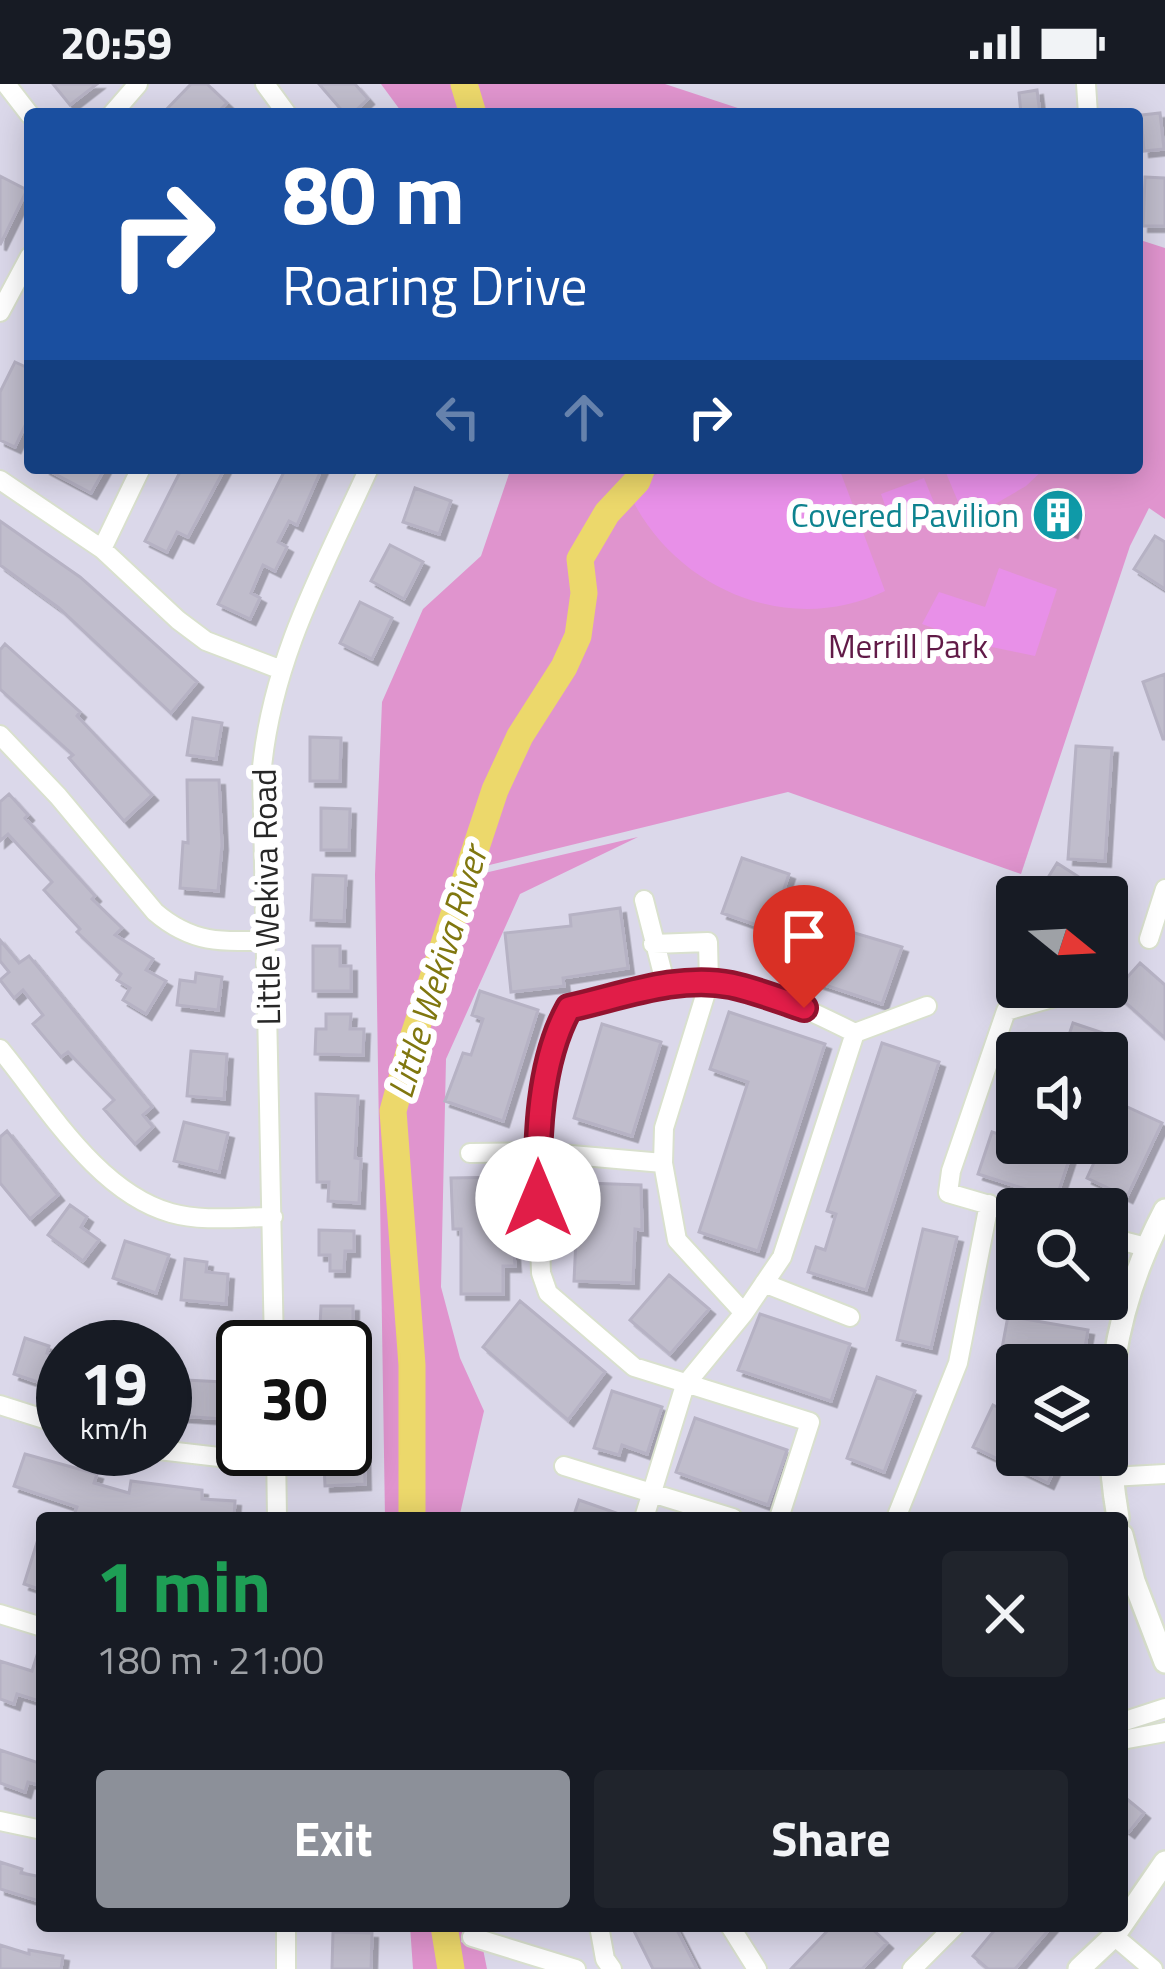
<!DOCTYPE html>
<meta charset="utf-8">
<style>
:root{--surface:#171b24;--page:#20242c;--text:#f1f3f6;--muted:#9ea1a6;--accent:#8c9099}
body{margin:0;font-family:"Titillium Web",sans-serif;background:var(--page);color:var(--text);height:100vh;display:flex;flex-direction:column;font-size:45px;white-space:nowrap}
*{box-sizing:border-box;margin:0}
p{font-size:39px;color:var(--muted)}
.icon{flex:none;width:66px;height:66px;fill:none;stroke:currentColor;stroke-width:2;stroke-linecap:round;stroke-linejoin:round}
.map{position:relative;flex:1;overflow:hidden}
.panel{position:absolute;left:36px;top:1428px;width:1092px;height:420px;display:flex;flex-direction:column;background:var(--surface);border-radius:12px;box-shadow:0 6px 30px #0003}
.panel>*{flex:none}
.banner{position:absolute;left:24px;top:24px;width:1119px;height:366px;border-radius:12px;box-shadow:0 6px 30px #0003;background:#1a4fa0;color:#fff;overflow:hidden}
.needle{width:78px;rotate:108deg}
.controls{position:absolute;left:996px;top:792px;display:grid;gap:24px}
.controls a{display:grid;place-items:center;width:132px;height:132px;border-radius:12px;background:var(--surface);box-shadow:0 6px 30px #0003;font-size:60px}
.speed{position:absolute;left:36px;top:1236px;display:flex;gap:24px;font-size:60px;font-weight:700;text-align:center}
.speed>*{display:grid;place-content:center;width:156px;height:156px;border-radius:50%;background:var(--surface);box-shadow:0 6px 30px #0003;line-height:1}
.speed small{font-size:30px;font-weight:400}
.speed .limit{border:6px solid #111;border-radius:18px;background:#fff;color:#111}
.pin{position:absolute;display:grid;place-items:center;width:102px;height:102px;color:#fff;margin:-123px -51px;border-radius:50% 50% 50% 0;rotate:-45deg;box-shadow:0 0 12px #0007}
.pin .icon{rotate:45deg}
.me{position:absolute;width:132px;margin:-66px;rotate:0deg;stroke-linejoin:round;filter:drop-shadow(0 0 9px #0008)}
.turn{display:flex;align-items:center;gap:42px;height:252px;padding:0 60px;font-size:54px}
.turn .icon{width:156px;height:156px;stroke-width:2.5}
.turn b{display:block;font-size:84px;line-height:102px}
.lanes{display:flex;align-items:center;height:114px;padding:0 60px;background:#0003;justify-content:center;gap:60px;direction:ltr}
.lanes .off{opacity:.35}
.round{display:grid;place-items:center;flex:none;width:126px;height:126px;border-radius:12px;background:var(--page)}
.head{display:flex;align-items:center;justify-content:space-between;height:204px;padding:0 60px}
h1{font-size:72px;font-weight:700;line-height:90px;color:#1e9e55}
.action{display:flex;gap:24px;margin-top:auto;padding:24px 60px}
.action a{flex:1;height:138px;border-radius:12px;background:var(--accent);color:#fff;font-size:48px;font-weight:700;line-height:138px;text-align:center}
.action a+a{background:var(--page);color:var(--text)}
.status{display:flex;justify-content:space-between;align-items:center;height:84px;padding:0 60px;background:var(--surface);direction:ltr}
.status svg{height:33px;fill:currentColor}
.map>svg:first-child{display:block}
.green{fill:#e094ce}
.pitch{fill:#e890e8}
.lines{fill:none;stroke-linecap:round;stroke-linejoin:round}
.river{stroke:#ecd86b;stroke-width:27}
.building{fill:#c0bdcc;stroke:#b6b2c4;stroke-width:3;filter:url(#shadow)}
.minor-casing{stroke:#d9e0ce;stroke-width:22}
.tertiary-casing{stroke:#d9e0ce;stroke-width:26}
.minor{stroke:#fff;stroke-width:18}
.tertiary{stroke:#fff;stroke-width:21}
.route-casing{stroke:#92132f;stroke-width:30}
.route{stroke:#e11d48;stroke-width:21}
.labels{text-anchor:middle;stroke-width:12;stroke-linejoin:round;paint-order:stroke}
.culture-label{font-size:33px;fill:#0d838f;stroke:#fff;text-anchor:end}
.park-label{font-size:33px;fill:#611a47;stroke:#fff}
.street-label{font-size:33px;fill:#272727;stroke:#fff}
.water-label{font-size:36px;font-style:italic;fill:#80770f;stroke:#fff}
</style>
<div class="status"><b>20:59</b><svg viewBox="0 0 49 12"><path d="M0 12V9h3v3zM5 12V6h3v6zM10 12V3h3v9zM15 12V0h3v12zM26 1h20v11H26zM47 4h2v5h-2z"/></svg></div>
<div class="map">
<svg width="1165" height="1885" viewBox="0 0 1165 1885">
<defs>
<filter id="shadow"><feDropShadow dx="5.5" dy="5.5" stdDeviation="0" flood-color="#0004"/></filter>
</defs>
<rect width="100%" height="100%" fill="#dbd8ea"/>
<path class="green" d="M381,0H461L472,30H403Z
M469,0H665L756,30H480Z
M1137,155L1165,164V435L1149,424L1130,462L1021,790L788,708L473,785L491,729L523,657L579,553L585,506L582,475L608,430L637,401L644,384H1137Z
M511,384H636L631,396L601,427L575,472L578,506L572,550L516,654L484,727L466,787L476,791L638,753L520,810L446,975L441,1203L460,1274L484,1327L459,1434H385L375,791L382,618L423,525L481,472Z
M410,1842H479L480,1847L465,1843L461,1858L483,1865L487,1885H413Z"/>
<path class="pitch" d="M666,384H839L885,507C788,554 673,504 629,409Z
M944,384H1045L1026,402L966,437Z
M924,394L937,426L894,446L881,410Z
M999,484L1057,505L1035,572L973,559L922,540L939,508L985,523Z"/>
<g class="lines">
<path class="river" d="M464,0L473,30
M412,1434V1281L393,1027L413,954L495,706L520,652L564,583L578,552L584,509L580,475L607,429L637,397L642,384
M444,1842L451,1885"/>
</g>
<path class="building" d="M53,0H97L70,21Z
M191,0H207L227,19L216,30H162Z
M319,0H355L368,15L352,30H345Z
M1037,6L1040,30H1021L1019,9Z
M1160,29L1164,65L1144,67L1141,31Z
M0,92L27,106L0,161Z
M1145,93L1165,94V142H1143Z
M15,278L30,285V331L15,363L0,356V308Z
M44,384H105L91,409Z
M182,384H225L188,453L177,448L167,468L145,457Z
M286,384H322L297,441L289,437L278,458L287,463L275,487L263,481L251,509L260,514L250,535L218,520Z
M415,404L451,417L439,450L403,438Z
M1057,419L1078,426L1072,448L1052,440Z
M0,437L80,493L197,598L171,629L59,524L0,481Z
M1155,452L1165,458V505L1134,485Z
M390,461L423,478L404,515L371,497Z
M360,518L392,534L372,575L340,559Z
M5,560L80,628L77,632L152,711L124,737L69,674L73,671L0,605V566Z
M1165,590V655H1163L1143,598Z
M193,634L222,639L216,675L187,671Z
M310,653L341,654L340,697H310Z
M1076,662L1112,664L1105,777L1068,775Z
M187,696H219L222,761L218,807L180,804L183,758L188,759Z
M9,710L28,731L25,734L95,812L92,815L122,844L115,851L153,875L146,886L166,897L146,930L123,916L130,904L117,896L121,890L77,848L80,845L44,806L52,798L8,750L0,757V718Z
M321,724L350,725L349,766H321Z
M742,774L789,790L777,826L902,863L882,920L771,883L782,850L722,829Z
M1057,779L1096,804L1091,813H1036Z
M313,791L346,792L344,837L311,836Z
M620,824L628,884L563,894L564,902L511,908L505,849L571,842L570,831Z
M0,856L19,879L29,872L152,1023L143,1031L153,1043L135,1060L104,1025L114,1016L68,968L61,973L33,940L43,931L23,906L14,914L0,896L9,888L0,877Z
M313,862H340V882H351V907H313Z
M1140,879L1165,901V954L1114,908Z
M196,889L222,893L218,926L177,921L180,896L195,898Z
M480,907L538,926L503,1037L445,1017L463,969L471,971L483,935L472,931Z
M729,928L825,960L758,1167L699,1148L748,998L710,985Z
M326,930H351L350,945H364L363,971L315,970L316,945H326Z
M1073,939L1103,949L1097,969H1063Z
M602,940L661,958L632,1052L574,1034Z
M882,959L939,978L866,1206L808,1188L816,1163L825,1166L836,1130L827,1127Z
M191,967L227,970L224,1015L187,1012Z
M316,1010L358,1012L355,1074L361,1075L359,1119L328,1117L329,1098H317Z
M1121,1020L1162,1039L1127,1113L1087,1094L1103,1059H1107Z
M184,1038L228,1049L219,1088L174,1077Z
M7,1047L58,1111L30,1135L0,1099V1053Z
M992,1048L1070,1073L1056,1115L978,1090Z
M508,1093L515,1182H503V1210H461V1145H453L451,1094Z
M585,1099L641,1101L642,1146L635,1145L633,1199L574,1197L576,1155H583Z
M70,1121L87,1133L81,1143L99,1156L83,1177L48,1151Z
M923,1145L957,1153L931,1264L897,1256Z
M319,1146L354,1147V1167H345L344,1187H330V1171H319Z
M125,1157L169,1171L156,1209L113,1194Z
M185,1175L207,1178L206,1188L228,1190L226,1220L181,1216Z
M669,1191L709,1225L670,1270L630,1236Z
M520,1217L605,1288L568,1336L483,1263Z
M321,1222H353V1259L329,1258V1242H320Z
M760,1230L850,1260L831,1317L738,1286Z
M1008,1232L1088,1246L1082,1281H1031L1000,1275Z
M25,1254L49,1262L47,1269L63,1274L58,1305L14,1290Z
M877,1293L915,1307L884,1388L847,1374Z
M165,1295L224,1298L223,1335L165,1331Z
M612,1307L662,1323L647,1370L622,1361L619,1371L594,1364Z
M993,1321L1017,1333V1371H1061L1048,1399L973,1363Z
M695,1334L787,1366L768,1421L676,1388Z
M364,1355L365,1400L325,1402L324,1379L332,1378L331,1365H345V1356Z
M25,1370L97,1390L94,1399L129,1409L131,1397L202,1406V1415L235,1417L234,1434H85L74,1431L77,1423L14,1402Z
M579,1416L625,1432V1434H573Z
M39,1452H42V1506L24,1500Z
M39,1565L42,1566V1618L17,1610L14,1620L0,1615V1577L32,1587Z
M0,1666L42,1680V1702L28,1698L25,1708L0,1699Z
M1122,1711L1144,1729L1129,1748L1122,1743Z
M0,1778L22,1785L21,1789L42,1793V1818L0,1805Z
M639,1842H675L697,1885H653L633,1845Z
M832,1842H869L887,1859L862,1885H791Z
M998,1842H1052L1015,1885H988L973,1872Z
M333,1848L372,1849L371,1885H332Z
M0,1861L29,1870V1866L63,1872L61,1885H0Z"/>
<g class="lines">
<g class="minor-casing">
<path id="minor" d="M6,0L30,31
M265,0L287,30
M1086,0L1088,30
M112,30L138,0
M0,228L30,172
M0,396L102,465L178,536L206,557L279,585
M102,465L141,384
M0,651L58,712L155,828C191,859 222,859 268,856
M644,816L666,902
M1149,855L1165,805
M653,860L708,858L709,899L664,1044L663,1079L677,1156L744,1229
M855,949L927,922
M0,965C47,1022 97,1108 171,1129C203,1138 240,1133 273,1133
M470,1069L537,1068L663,1079
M1017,1129L948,1109L951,1087L1006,927L1070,909
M1107,1153L1146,1163
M764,1199L850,1233
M274,1263L262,683C273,573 324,483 369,384
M0,1321L63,1341
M150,1365L228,1374L276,1373
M276,1365L277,1434
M564,1382L733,1434
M1111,1393L1165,1390
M644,1434L685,1301L744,1229L782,1173L855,949
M779,1434L810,1338L634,1283L548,1209L541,1189L537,1068L554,952L569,924C619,913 673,894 725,900C769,906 815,929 855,949
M896,1434L958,1279L989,1120
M0,1530L42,1543
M1122,1638L1165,1624
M1122,1656L1165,1648
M0,1737L42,1746
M286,1842V1885
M599,1842L605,1875L612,1885
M730,1842L757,1885
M1114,1852L1153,1885
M472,1853L576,1885
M912,1885L955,1842"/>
</g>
<g class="tertiary-casing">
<path id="tertiary" d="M1118,1434C1099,1322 1112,1227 1165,1126
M1122,1451L1134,1497L1165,1578
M1079,1885L1114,1852L1165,1778"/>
</g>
<use href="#minor" class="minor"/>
<use href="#tertiary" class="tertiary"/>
</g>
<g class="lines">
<g class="route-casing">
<path id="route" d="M538,1115C537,1054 539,978 569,924C620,913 678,890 731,901C755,906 780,916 804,924"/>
</g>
<use href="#route" class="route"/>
</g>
<defs>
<g id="building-disc" transform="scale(2.7)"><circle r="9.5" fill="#0f9aa8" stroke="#fff"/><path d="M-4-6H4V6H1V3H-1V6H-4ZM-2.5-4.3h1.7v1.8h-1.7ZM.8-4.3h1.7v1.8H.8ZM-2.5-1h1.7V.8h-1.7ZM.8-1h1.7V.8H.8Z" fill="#fff"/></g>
</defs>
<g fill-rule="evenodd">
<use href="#building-disc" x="1058" y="431"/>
</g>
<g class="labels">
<g class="culture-label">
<text x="1019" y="443">Covered Pavilion</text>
</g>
<g class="park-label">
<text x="908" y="574">Merrill Park</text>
</g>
<g class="street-label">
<text transform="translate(266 813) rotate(-91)" y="12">Little Wekiva Road</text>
</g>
<g class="water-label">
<text transform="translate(437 888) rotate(-73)" y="13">Little Wekiva River</text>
</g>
</g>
</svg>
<div class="controls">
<a><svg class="needle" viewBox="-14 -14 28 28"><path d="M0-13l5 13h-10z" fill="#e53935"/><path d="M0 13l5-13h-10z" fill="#9ea1a6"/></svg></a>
<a><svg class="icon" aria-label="sound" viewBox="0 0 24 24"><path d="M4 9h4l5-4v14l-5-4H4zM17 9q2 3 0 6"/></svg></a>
<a><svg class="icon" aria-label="search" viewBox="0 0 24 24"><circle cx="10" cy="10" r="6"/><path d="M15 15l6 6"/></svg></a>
<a><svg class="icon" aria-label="layers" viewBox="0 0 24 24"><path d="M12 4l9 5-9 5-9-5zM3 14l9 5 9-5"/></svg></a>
</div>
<div class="speed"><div>19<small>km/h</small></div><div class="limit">30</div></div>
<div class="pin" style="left:804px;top:924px;background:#d93025"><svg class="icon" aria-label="arrive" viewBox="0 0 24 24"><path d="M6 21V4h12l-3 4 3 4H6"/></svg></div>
<svg class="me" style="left:538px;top:1115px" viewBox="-20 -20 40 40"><circle r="19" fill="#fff"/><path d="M0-13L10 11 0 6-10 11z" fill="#e11d48"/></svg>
<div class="banner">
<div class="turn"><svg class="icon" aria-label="right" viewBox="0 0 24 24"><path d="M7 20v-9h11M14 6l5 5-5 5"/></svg><div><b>80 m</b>Roaring Drive</div></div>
<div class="lanes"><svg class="icon off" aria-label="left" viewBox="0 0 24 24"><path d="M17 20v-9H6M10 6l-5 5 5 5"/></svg><svg class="icon off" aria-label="ahead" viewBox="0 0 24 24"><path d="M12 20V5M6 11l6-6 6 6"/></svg><svg class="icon" aria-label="right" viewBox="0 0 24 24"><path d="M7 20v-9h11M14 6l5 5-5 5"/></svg></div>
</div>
<section class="panel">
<div class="head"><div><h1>1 min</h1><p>180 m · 21:00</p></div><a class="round"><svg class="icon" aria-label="close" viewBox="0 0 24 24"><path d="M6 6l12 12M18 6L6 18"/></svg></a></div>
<div class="action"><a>Exit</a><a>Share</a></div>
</section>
</div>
